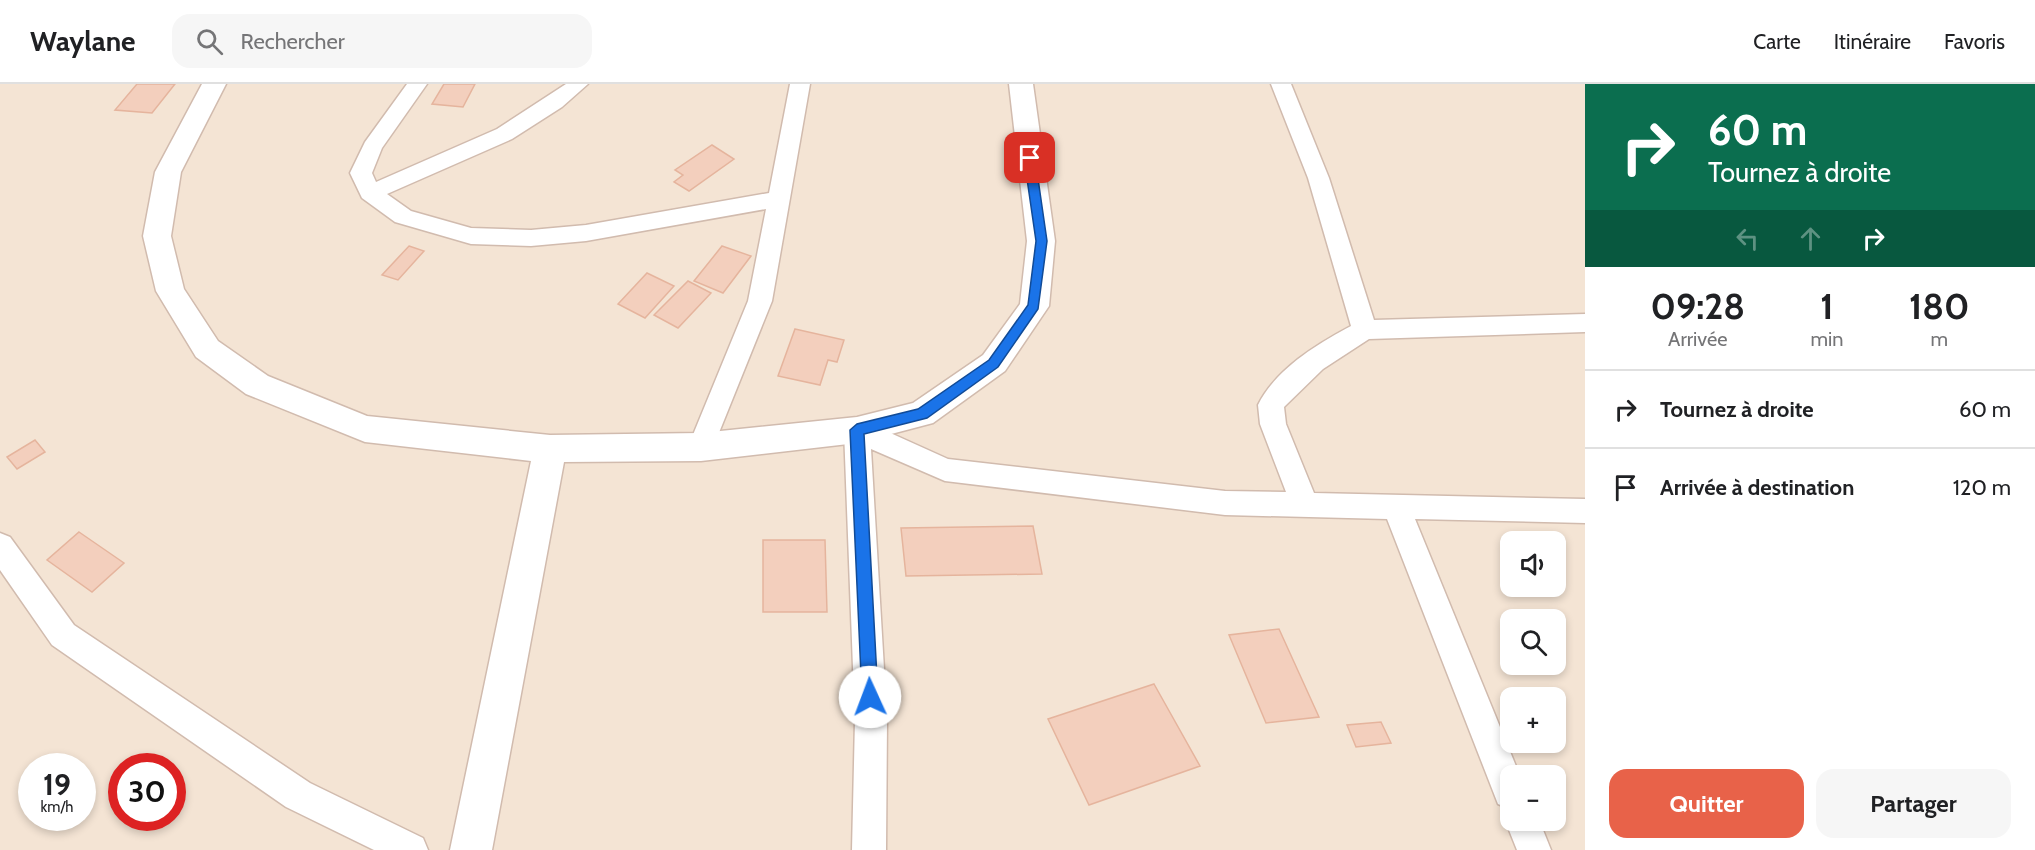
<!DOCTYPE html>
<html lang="fr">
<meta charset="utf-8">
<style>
:root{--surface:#fff;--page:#f6f6f6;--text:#202124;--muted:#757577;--line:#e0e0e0;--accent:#e86249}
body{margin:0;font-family:Cabin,sans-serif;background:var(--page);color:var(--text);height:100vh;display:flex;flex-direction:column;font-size:22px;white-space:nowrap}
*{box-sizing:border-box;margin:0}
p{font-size:20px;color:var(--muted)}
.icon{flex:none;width:33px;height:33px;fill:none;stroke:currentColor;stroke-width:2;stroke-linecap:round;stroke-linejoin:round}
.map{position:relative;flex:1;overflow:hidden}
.drawer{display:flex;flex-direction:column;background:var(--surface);width:450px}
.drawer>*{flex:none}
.banner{background:#0b6e4f;color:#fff;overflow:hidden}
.buttons{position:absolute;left:1500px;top:447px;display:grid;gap:12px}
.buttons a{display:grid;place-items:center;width:66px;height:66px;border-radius:12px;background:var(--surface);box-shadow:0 3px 9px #0003;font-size:30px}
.speed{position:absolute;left:18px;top:669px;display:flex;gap:12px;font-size:30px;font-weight:700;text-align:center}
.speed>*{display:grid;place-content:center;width:78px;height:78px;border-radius:50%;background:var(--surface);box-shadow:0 3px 9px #0003;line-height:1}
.speed small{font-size:15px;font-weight:400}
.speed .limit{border:9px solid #d22;background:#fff;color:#111}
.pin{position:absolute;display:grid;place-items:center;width:51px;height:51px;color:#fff;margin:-26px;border-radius:12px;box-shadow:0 3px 9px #0006}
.me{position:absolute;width:66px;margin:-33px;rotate:358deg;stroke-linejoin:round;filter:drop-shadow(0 0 4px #0008)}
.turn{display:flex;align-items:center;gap:21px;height:126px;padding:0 24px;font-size:27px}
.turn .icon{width:78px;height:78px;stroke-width:2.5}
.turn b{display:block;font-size:42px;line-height:51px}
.lanes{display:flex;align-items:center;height:57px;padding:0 24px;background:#0003;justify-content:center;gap:30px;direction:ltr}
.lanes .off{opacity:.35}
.eta{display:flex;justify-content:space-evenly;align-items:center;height:102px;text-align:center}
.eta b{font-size:36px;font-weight:700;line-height:42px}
.cta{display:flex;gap:12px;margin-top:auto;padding:12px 24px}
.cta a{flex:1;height:69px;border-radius:18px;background:var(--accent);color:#fff;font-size:24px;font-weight:700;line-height:69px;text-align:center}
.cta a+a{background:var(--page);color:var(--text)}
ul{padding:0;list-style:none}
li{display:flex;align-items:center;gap:18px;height:78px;padding:0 24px;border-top:2px solid var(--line)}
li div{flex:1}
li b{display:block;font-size:22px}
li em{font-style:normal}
header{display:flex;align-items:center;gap:36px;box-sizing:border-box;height:84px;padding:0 30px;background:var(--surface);border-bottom:2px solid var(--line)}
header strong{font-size:28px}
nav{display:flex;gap:33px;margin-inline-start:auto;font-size:21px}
.search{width:420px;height:54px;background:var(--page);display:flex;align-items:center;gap:15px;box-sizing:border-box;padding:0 21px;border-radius:18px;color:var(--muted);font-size:22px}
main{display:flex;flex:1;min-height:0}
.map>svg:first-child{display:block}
.residential{fill:#f4e4d4;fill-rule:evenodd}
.building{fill:#f3cfbd;stroke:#e5b49d;stroke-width:1.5}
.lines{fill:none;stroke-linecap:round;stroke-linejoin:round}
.minor-casing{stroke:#d1bbae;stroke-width:3}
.tertiary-casing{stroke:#d1bbae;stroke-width:3}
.minor{fill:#fff;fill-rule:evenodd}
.tertiary{fill:#fff;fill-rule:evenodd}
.route{fill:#1a73e8;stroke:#114b97;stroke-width:1.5}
</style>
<header>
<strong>Waylane</strong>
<div class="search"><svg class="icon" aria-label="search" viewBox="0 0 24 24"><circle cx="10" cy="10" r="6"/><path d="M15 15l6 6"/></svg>Rechercher</div>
<nav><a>Carte</a><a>Itinéraire</a><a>Favoris</a></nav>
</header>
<main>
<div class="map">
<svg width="1585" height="766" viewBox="0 0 1585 766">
<rect width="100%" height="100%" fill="#fdf2e6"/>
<path class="residential" d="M0,0H1585V766H0ZM1510,458H1556V502H1510ZM1510,536H1556V580H1510ZM1510,614H1556V658H1510ZM32,682H82V734H32ZM122,682H172V734H122ZM1510,692H1556V736H1510Z"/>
<path class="building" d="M137,0H175L152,29L115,26Z
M444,0H475L463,23L432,20Z
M712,61L734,75L689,107L674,98L683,91L675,86Z
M409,162L424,167L398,196L382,191Z
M722,162L751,172L723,209L694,197Z
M647,189L674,202L645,234L618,220Z
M688,197L711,209L678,244L654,231Z
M795,245L844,256L837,278L828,276L820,301L778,292Z
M35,356L45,368L17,385L7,373Z
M1033,442L1042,490L906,492L901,444Z
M79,448L124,479L92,508L47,476Z
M763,456H825L827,528H763Z
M1279,545L1319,633L1266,639L1229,551Z
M1154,600L1200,682L1089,721L1048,635Z
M1381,638L1391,659L1356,663L1347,641Z"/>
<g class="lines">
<g class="minor-casing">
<path id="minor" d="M407,0H427L382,64L372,89L376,98L497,45L566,0H588L562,23L512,55L387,110L411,127L471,144L531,146L586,141L769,109L790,0H810L772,217L710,371L701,374L692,371L688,363L748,217L766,125L586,157L531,162L471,160L395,138L362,114L350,89L365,58Z
M1271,0H1291L1329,94L1374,236L1585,230V248L1369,255L1323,285L1284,323L1286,340L1314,409L1585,415V439L1415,435L1520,692H1510V736H1539L1551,766H1517L1505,736L1510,725L1498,720L1387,435L1225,431L945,397L871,365L887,636L886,766H852L855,636L844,346L848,338L857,335L866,338L948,375L1225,407L1286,408L1260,340L1258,321C1276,285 1317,260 1351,242L1308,94Z
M0,449L10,453L74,541L310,699L423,754L428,766H374L286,723L52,561L0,486Z"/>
</g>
<g class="tertiary-casing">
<path id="tertiary" d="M202,0H226L181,88L171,152L184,205L218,257L268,292L367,332L550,351L701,349L857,333L913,319L983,271L1020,220L1027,157L1009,0H1033L1055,157L1049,222L1005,287L933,339L857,359L701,377L564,378L492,766H450L531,377L365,358L246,310L196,273L156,207L143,152L155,88Z"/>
</g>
<use href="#minor" class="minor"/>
<use href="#tertiary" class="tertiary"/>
</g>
<path class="route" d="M1030,70L1035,74L1047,157L1038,225L998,283L927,334L864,350L878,613L876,619L870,621L865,619L862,613L850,346L857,340L918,325L989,276L1028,221L1036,157L1024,74Z"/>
</svg>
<div class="buttons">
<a><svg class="icon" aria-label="sound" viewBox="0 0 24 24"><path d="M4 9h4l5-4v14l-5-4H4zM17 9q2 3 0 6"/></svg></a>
<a><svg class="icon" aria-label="search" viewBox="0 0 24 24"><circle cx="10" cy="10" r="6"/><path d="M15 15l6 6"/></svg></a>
<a>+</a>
<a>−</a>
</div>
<div class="speed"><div>19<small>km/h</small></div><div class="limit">30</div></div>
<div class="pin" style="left:1030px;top:74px;background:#d93025"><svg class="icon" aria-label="arrive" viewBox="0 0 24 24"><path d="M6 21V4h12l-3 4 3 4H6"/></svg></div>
<svg class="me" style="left:870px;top:613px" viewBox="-20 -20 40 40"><circle r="19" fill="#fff"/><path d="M0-13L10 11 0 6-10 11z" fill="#1a73e8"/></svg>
</div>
<section class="drawer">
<div class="banner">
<div class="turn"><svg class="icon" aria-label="right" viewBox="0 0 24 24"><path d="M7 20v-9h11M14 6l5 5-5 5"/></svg><div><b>60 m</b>Tournez à droite</div></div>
<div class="lanes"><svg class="icon off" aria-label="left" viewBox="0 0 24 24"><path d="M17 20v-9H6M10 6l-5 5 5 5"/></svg><svg class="icon off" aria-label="ahead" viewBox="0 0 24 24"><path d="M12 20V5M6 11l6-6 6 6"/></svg><svg class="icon" aria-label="right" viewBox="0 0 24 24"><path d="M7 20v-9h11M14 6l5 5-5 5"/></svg></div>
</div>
<div class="eta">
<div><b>09:28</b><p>Arrivée</p></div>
<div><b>1</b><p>min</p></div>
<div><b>180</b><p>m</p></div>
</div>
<ul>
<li><svg class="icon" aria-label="right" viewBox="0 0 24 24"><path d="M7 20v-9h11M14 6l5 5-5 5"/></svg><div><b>Tournez à droite</b></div><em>60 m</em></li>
<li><svg class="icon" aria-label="arrive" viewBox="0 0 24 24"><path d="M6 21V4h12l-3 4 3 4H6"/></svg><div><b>Arrivée à destination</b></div><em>120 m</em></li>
</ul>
<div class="cta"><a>Quitter</a><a>Partager</a></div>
</section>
</main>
